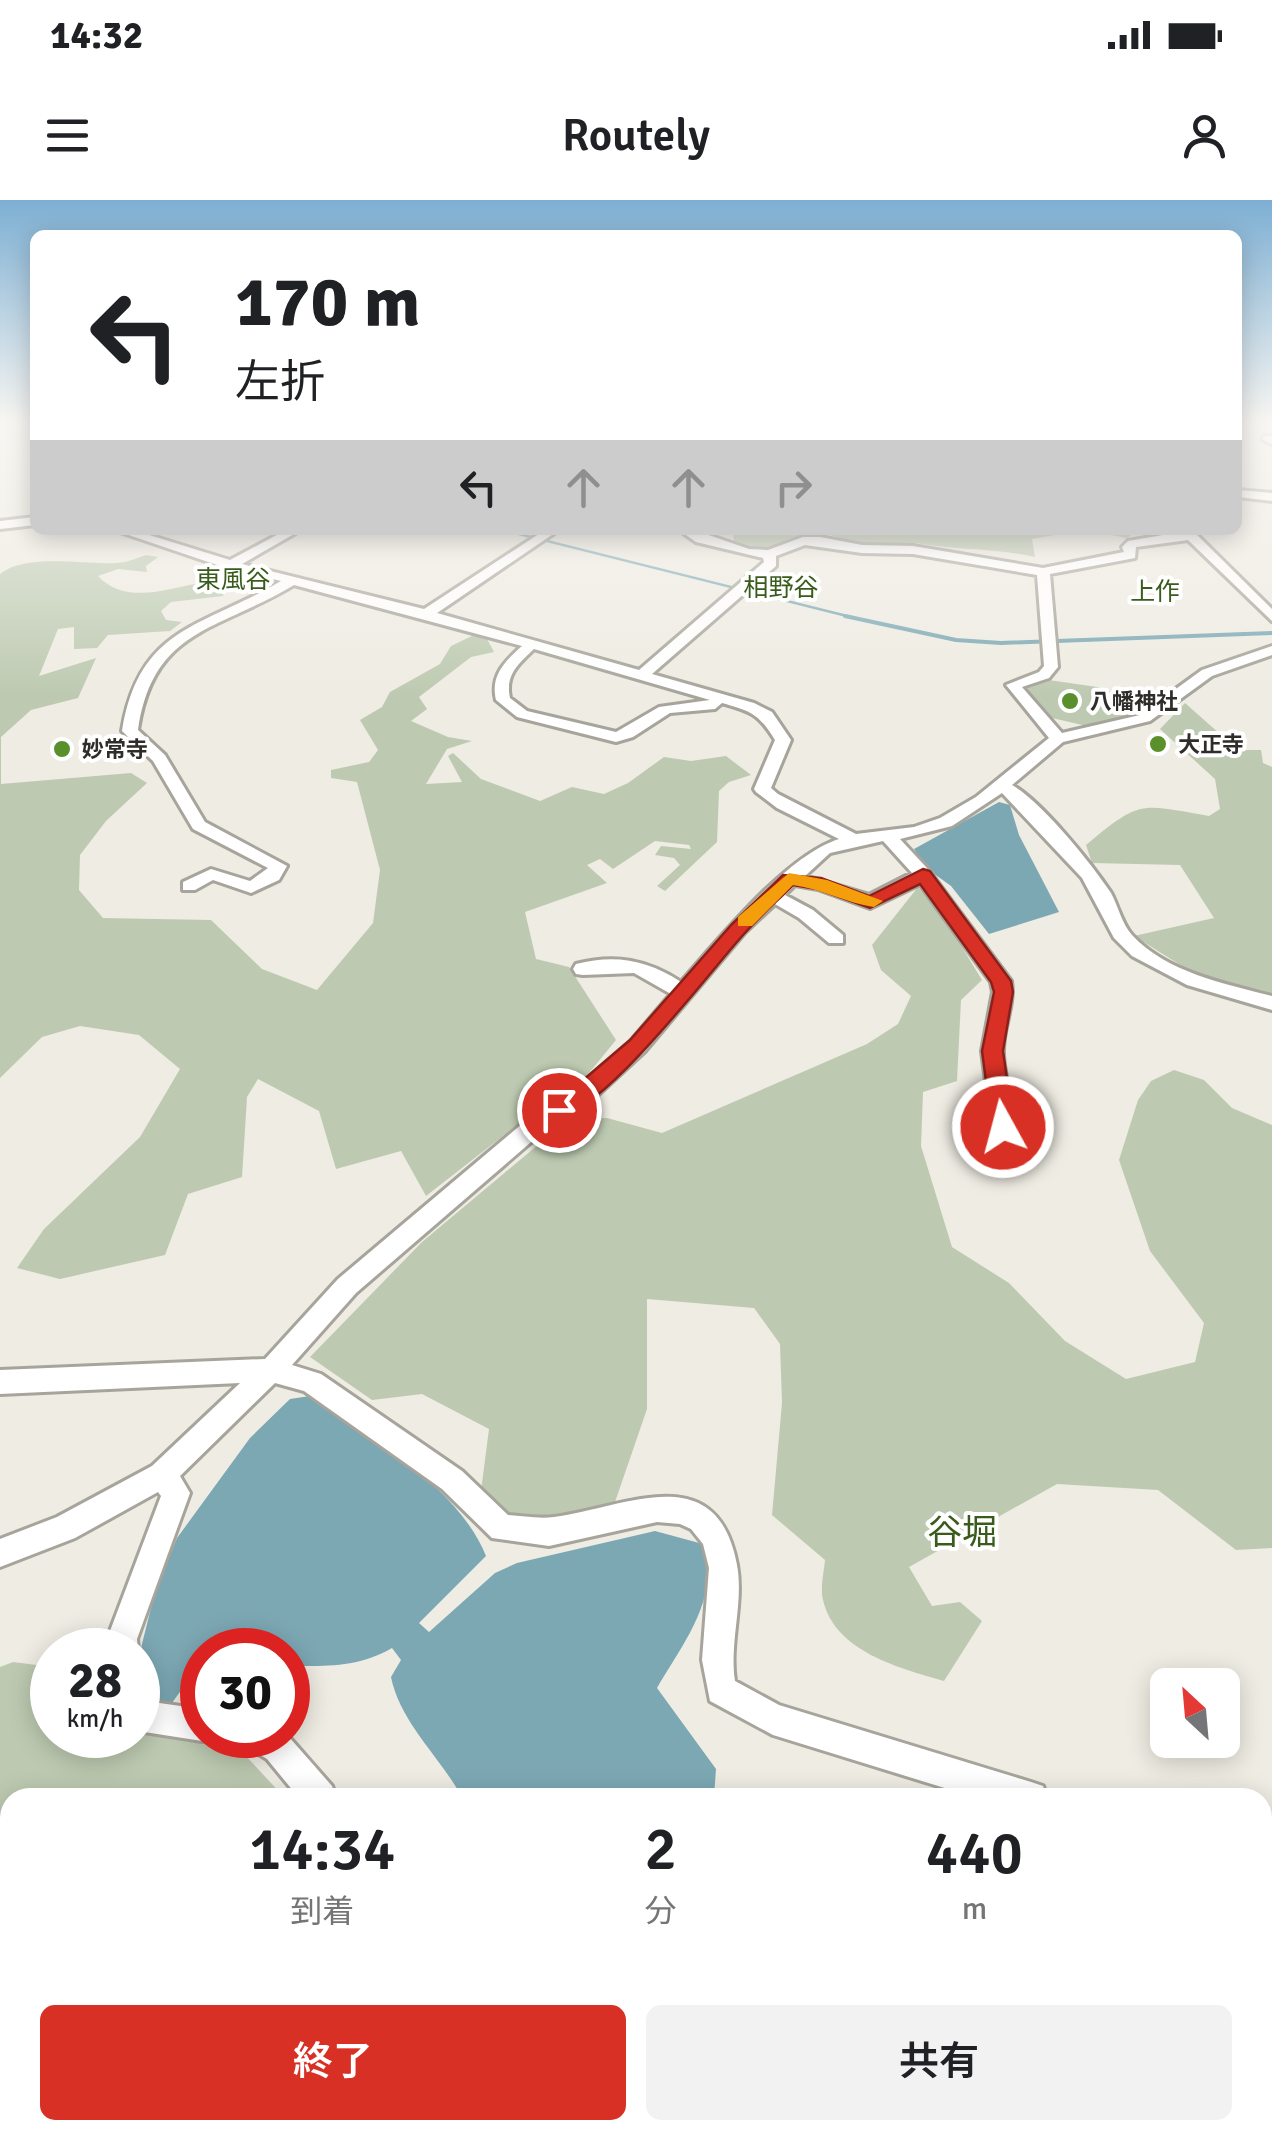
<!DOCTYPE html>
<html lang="ja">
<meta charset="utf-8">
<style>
:root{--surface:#fff;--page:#f2f2f2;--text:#202124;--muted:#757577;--accent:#d93025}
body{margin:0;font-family:Signika,"Noto Sans JP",sans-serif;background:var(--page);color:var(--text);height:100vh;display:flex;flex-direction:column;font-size:38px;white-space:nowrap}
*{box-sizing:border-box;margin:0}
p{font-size:32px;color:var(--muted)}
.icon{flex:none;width:55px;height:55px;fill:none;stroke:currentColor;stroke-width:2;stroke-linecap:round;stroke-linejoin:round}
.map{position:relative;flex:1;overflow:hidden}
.drawer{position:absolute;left:0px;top:1588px;width:1272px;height:352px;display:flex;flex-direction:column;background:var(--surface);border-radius:30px 30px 0 0;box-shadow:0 5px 25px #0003}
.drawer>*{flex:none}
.banner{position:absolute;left:30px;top:30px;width:1212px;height:305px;border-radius:15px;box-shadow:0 5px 25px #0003;background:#fff;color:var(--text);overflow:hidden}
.needle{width:65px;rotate:334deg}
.controls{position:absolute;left:1150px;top:1468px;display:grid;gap:20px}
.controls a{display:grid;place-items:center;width:90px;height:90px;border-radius:15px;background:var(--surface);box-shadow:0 5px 25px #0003;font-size:50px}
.speed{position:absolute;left:30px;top:1428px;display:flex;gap:20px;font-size:50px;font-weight:700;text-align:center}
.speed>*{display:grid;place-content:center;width:130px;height:130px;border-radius:50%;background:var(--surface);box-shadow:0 5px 25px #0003;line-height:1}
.speed small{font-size:25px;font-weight:400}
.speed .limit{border:15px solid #d22;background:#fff;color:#111}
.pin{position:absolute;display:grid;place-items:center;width:85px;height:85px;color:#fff;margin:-42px;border:5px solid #fff;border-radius:50%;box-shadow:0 2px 10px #0007}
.me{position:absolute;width:110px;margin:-55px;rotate:353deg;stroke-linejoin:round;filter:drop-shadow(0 0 8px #0008)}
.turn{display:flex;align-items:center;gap:35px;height:210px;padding:0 40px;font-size:45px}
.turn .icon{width:130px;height:130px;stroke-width:2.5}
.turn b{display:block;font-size:70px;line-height:85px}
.lanes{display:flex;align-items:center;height:95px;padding:0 40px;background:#0003;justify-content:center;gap:50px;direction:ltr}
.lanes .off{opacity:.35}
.eta{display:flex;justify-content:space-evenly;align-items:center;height:170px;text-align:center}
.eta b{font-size:60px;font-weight:600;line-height:70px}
.action{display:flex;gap:20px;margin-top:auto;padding:20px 40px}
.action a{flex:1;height:115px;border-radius:15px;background:var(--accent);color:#fff;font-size:40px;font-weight:600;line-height:115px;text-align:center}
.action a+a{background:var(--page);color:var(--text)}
.status{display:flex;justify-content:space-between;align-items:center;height:70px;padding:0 50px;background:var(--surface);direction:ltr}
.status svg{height:28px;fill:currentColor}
header{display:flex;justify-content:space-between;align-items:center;height:130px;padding:0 40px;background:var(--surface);font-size:45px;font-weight:600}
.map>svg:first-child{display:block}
.green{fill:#bdcab1}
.water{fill:#7ca8b4}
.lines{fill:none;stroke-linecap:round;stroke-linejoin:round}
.stream-far1{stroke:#7ca8b4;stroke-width:2.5}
.stream{stroke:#7ca8b4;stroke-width:4}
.minor-casing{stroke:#a7a49b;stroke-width:6}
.minor{fill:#fff;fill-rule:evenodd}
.route{fill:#d93025;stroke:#8d1f18;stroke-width:2.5}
.slow{fill:#f59e0b}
.poi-dot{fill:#59902b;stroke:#fff;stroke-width:4}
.labels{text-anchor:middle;stroke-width:8;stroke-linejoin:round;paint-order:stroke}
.far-poi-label{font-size:22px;font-weight:bold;fill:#2e2d29;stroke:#fff;text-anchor:start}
.far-neighbourhood-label{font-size:25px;fill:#395c1c;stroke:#fff}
.near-neighbourhood-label{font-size:35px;fill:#395c1c;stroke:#fff}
</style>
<div class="status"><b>14:32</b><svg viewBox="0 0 49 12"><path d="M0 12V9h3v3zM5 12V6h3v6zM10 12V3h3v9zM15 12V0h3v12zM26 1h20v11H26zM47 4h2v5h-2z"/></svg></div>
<header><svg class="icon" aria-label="menu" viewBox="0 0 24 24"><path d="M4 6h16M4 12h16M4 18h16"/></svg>Routely<svg class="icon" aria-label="person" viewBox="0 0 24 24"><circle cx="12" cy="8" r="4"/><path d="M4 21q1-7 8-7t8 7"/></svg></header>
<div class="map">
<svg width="1272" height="1938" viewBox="0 0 1272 1938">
<rect width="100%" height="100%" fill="#efece3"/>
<path class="green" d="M732,330H1179L1153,337L1138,331L1127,338L1084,330L1032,339L1035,357C994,348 956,350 916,343L912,348C898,348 877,352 864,347C843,338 825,331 801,332L803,340L767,352L735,346Z
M146,355L158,357L146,366L147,372L118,369L98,376C126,406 169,388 204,382C220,379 237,380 252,380L227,387L223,396L171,402L161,411L166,420L182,422L170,431L108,435L97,448L74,449V427L58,429L39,476L96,458L78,498L31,510L1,537V584L131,573L147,583L106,621L80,655L79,690L103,718L211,720L262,769L317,790L373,723L380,670L357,582L331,578V570L369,562L378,550L360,520L382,507L390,492L440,464L451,446L472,436L486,437L494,452L471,457L419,497L427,509L411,521L448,537L472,541L447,549L426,584L462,582L448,556L453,553L481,579L540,601L572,587L604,594L628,583L664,557L691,561L726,556L751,575L729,582L719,591L717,642L665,691L657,686L680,665L674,658L655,655L661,646L691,649L689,645L655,641L613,669L600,659L587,665L607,683L525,712L536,759L569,767L616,840L575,890L531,914L426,996L401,951L336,969L319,911L258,879L247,897L242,977L188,994L165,1055L60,1079L17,1068L44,1029L140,937L180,869L139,835L80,826L42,837L0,878V374C26,353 84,365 116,363C126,363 137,358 146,355Z
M1035,478L1097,487L1130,497L1171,496L1151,510L1091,527L1039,515L1019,487Z
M1185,503L1238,550H1261L1263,563L1272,567V797L1193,773L1134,736L1214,718L1180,665L1092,663L1086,645C1141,599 1140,604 1209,616L1220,609L1215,579L1160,529Z
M918,687L946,721L982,780L961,800L957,881L923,892L921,946L952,1047L1009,1083L1065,1141L1126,1179L1195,1162L1204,1123L1150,1051L1119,960L1138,900L1151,881L1174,870L1204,880L1232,908L1272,925V1348L1236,1350L1158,1290L1057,1284L909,1367L932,1406L960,1402L982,1421L944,1481C900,1468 835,1452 823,1400C820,1389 824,1371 825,1360L772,1315L782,1203L780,1144L754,1108L647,1099V1209L615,1302L518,1329L481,1291L489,1229L422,1194L372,1200L310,1157L422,1042L569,919L607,918L662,933L867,844L898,824L911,796L881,770L872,745Z
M13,1462L52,1467V1535L138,1534L232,1541L284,1597L10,1598V1930H349L348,1938H0V1467Z
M667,1930H817L825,1938H668Z"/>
<path class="water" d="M999,602L1010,605L1019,635L1059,712L989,734L951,686L926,668L914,649Z
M310,1196C369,1234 459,1288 486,1356L419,1423L429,1432L495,1373L517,1363L655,1331L703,1344C722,1396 682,1445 657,1488L716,1569L714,1597H462C440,1557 400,1522 391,1477L401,1460L392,1448C358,1468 326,1466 288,1466V1450H202V1472L190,1478L169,1507L150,1504L140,1452L156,1388L177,1338L250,1238L290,1199Z"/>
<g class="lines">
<path class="stream-far1" d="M503,330L855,418"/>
<path class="stream" d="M845,416L956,440L1001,443L1272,433"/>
<g class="minor-casing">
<path id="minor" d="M1263,236H1272V244L1263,240Z
M1238,290L1272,293V301L1238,297Z
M35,317V325L0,329V321Z
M114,330H133L230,360L286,330H301L242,364L424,409L545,330H559L437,413L639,470L764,362L763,358L696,342L679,330H694L749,349L768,350L803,337H820L862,345L913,346L1043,368L1124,352L1122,347L1128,341L1192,330L1272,409V421L1188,340L1136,347L1135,358L1050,374L1058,467L1049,478L1022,487L1062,533L1140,515L1202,470L1272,446V455L1212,476L1150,521L1063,542L1012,585C1041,601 1092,664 1111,693C1118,706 1122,724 1132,735C1166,772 1225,784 1272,796V810L1187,785L1132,756L1114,738L1082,678L1002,593L952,626L900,639L926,667L1011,781C1015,805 1002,829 1003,853C1003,882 1021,914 1007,940H991L988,934L992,927L982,851L993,792L991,782L920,684L870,708L818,689L795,685L785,695L813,710L843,735V743H829L799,718L775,704L745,732L645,851L589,903L545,930L356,1093L292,1165L321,1174L462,1271L508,1315C523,1316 539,1319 554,1317C627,1307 717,1257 737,1365C744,1403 729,1442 735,1481L779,1505L1031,1582L1043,1586L1047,1598H977L773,1535L710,1501L702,1460L709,1368L703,1344L691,1329L680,1324L657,1322L549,1346L492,1338L442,1289L304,1191L275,1183L180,1276L190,1293L137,1439L138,1450V1451L108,1450L107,1439L161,1296L158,1292L75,1338L0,1367V1339L57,1317L152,1266L240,1183L0,1194V1170L265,1159L338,1079L529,918L573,891L631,841L671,794L634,773L583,775L576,774L573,769L576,764C616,754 647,760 681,782C719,739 787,655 839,639L777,608L756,592L754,589L775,540C759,514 751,511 722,503L715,509L670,513L633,537L616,542L517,517L496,500C490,476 505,461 522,446L294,385C218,431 153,428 138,530L165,555L205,622L287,666L279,680L251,693L213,680L195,690H183V682L211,669L250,681L268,668L193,629L153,561L122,531C139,426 202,428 281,381L226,368ZM805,345L862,353L913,354L1037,375L1044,466L1039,472L1006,485L1049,538L976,597L940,618L914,627L856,634L778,594L771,588L791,540L772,512L754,503L652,474L776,366V356ZM534,449L710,500L659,507L616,532L527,511L510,498C505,475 518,464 534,449ZM883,641L912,673L869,695L805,676L830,653Z
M138,1500L202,1509V1535L213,1536L202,1541L138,1531Z
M240,1535L289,1537L332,1586L336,1598H299L267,1559L245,1546Z
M1262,1679L1272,1683V1719L1262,1715Z
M454,1930H492L494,1938H456Z"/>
</g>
<use href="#minor" class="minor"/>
</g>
<linearGradient id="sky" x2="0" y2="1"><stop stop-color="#7dafd3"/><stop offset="0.45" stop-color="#f8f6f2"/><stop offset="1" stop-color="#f8f6f2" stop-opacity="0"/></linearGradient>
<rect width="1272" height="496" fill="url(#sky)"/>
<path class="route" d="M923,669L930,671L1011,781L1013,792L1003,851L1014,927L1011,933H995L992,927L982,851L994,792L991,782L920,684L870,708L817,689L793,685C777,701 759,717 744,734C714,766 592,929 551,916L548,910L630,840L732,724L783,675L821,678L869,696Z"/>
<path class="slow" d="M789,673L827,680L883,701L874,707C846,703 822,689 793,685L752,726H738V717Z"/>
<g class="poi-dot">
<circle cx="1070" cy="501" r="10"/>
<circle cx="1158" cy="544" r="10"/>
<circle cx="62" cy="549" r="10"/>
</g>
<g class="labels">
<g class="far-poi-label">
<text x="1090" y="509">八幡神社</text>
<text x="1178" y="552">大正寺</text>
<text x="82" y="557">妙常寺</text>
</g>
<g class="far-neighbourhood-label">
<text x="233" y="388">東風谷</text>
<text x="781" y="396">相野谷</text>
<text x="1155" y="400">上作</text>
</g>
<g class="near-neighbourhood-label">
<text x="962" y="1344">谷堀</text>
</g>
</g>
</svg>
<div class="controls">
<a><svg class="needle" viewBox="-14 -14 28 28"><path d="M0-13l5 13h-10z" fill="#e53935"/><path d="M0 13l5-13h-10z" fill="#757577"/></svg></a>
</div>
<div class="speed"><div>28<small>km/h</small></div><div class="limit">30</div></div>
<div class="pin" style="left:559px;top:910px;background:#d93025"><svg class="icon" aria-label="arrive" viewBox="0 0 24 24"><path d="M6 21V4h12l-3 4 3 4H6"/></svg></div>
<svg class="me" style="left:1003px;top:927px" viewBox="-20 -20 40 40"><circle r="17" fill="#d93025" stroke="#fff" stroke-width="3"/><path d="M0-11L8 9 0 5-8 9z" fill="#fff"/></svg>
<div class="banner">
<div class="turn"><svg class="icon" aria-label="left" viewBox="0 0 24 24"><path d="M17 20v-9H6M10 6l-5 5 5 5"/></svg><div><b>170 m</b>左折</div></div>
<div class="lanes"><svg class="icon" aria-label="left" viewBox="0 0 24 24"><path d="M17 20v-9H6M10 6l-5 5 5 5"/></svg><svg class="icon off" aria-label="ahead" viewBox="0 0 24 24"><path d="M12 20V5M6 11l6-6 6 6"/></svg><svg class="icon off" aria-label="ahead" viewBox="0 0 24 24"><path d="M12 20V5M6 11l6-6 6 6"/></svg><svg class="icon off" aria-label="right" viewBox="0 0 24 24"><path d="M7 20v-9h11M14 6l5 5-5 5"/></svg></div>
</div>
<section class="drawer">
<div class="eta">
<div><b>14:34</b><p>到着</p></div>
<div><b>2</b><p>分</p></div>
<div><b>440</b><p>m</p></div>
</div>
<div class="action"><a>終了</a><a>共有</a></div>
</section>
</div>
